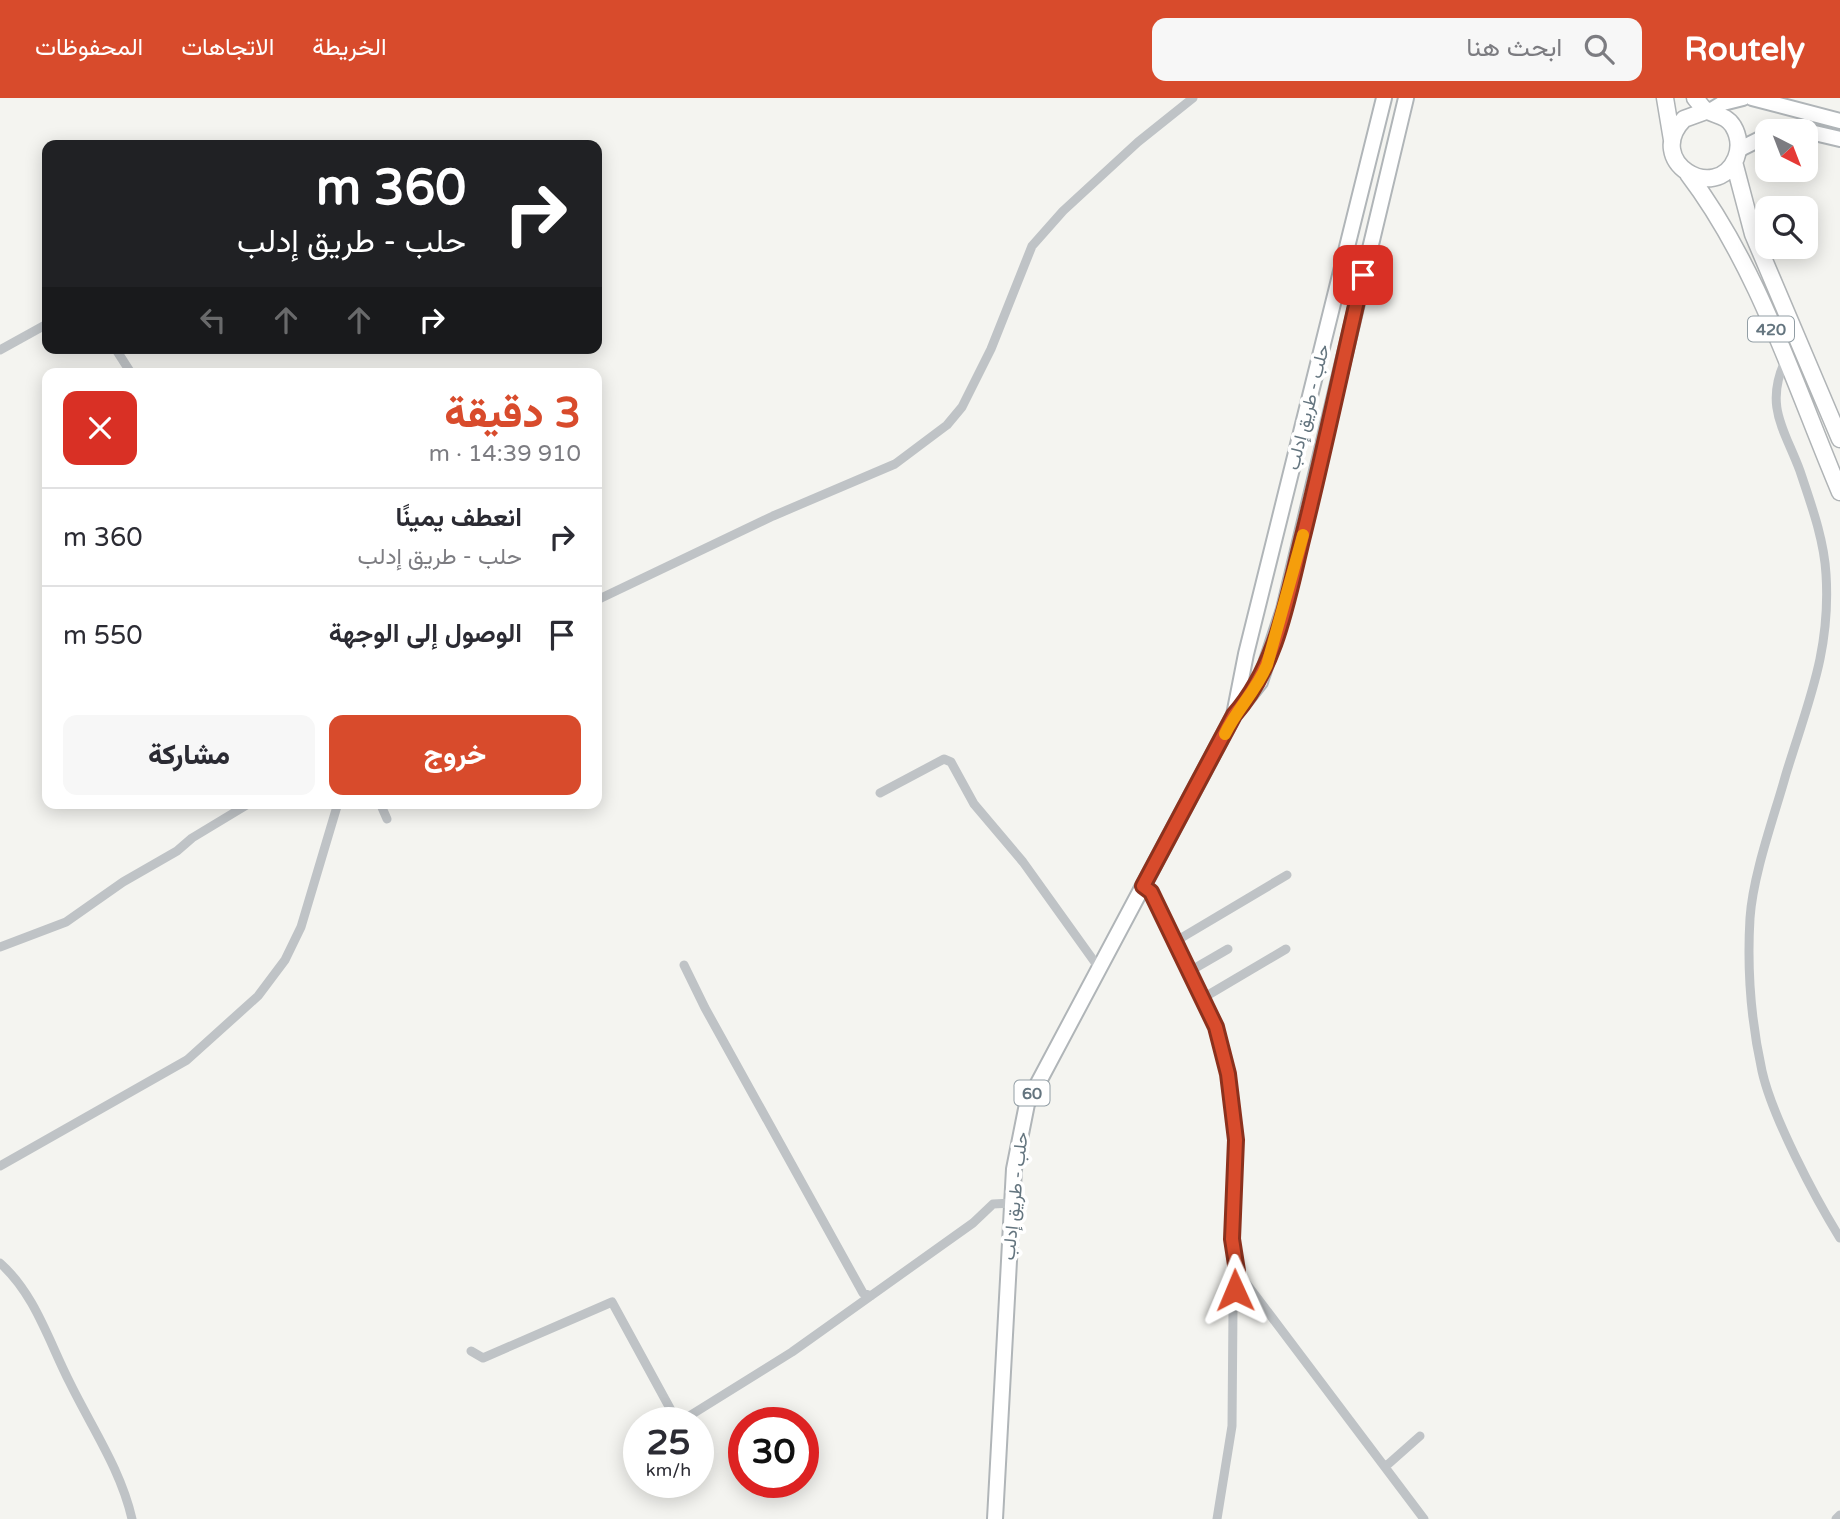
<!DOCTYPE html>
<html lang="ar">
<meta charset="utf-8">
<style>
:root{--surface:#fff;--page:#f7f7f7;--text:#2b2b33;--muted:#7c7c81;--line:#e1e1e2;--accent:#d84b2c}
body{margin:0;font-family:"Varela Round",Vazirmatn,sans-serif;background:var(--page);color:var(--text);direction:rtl;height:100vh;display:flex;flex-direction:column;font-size:26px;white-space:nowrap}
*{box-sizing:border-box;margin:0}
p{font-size:23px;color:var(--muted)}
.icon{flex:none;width:38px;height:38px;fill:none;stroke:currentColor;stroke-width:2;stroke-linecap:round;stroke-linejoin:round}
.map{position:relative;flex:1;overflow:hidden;direction:ltr}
.panel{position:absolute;left:42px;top:270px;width:560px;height:441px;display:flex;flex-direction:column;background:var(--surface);border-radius:14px;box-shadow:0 4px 18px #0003;direction:rtl}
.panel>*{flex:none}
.banner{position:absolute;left:42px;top:42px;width:560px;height:214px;border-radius:14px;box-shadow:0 4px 18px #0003;direction:rtl;background:#202124;color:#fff;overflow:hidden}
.needle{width:46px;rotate:138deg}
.tools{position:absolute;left:1755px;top:21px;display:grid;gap:14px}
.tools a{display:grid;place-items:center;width:63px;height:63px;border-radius:14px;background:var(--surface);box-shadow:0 4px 18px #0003;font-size:35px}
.speed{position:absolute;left:623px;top:1309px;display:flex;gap:14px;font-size:35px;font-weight:700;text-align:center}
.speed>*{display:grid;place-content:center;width:91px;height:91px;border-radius:50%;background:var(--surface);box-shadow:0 4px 18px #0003;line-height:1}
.speed small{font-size:18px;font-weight:400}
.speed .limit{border:10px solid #d22;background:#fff;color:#111}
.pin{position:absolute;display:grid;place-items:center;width:60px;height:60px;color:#fff;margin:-30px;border-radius:14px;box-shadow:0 4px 10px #0006}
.me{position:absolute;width:77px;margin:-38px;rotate:359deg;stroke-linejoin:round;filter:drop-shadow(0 0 5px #0008)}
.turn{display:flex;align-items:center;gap:24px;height:147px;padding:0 21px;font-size:32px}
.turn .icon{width:91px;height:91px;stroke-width:2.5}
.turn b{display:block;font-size:49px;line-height:60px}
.lanes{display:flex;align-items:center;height:66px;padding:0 21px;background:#0003;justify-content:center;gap:35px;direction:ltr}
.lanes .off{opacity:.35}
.round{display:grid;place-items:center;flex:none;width:74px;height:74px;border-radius:14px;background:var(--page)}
.headline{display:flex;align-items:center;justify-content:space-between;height:119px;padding:0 21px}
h1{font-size:42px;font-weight:800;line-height:52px;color:var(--accent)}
.cta{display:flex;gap:14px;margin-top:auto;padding:14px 21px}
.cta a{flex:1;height:80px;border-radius:14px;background:var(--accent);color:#fff;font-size:28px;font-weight:800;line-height:80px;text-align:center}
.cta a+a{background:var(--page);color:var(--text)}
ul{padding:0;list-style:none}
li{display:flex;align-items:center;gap:21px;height:98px;padding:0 21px;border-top:2px solid var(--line)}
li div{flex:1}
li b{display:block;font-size:26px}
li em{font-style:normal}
header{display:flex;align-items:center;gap:42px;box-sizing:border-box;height:98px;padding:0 35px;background:var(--accent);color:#fff}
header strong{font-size:33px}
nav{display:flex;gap:38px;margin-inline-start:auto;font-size:24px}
.search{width:490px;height:63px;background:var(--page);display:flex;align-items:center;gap:18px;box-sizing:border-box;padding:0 24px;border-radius:14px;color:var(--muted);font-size:26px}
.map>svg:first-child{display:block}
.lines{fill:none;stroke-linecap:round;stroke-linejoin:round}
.primary-casing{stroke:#b0b5b8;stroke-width:18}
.highway-casing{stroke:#b0b4b6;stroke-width:19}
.street{stroke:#bfc3c6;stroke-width:9}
.primary{stroke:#fff;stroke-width:14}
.highway{stroke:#fff;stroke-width:16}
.route-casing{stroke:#8c311d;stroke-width:18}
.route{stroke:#d84b2c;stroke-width:12}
.slow{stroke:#f59e0b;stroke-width:12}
.labels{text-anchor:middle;stroke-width:7;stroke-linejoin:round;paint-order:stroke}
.shield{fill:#fff;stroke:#929ea5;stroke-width:2}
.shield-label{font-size:16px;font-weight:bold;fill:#64757f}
.street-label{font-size:18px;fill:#64757f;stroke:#fff}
</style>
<header>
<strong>Routely</strong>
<div class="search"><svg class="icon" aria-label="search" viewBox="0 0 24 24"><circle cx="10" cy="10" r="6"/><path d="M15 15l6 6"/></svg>ابحث هنا</div>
<nav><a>الخريطة</a><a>الاتجاهات</a><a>المحفوظات</a></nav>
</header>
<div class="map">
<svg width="1840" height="1421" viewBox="0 0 1840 1421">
<rect width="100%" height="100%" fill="#f4f4f0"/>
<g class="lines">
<g class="primary-casing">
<path id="primary" d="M1752,0L1840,23
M1710,13L1723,5L1743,0
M1806,33L1840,41
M1738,52L1768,37
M1234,617L1246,556L1384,0
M995,1421L1014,1071L1027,1006L1234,617L1260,584L1284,511L1406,0"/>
</g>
<g class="highway-casing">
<path id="highway" d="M1665,0L1672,42
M1695,0C1698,3 1702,10 1706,12C1716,18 1726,17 1733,28C1739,38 1740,50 1736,60C1716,107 1643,63 1684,21L1706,13
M1734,64L1753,136L1840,341
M1688,76C1758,168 1795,288 1840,394"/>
</g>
<path class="street" d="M115,250L131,275
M0,252L47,226
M1785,263C1764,309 1785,332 1800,373C1811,406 1824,441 1826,476C1831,553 1808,604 1786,676C1774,719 1753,776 1750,820C1747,870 1751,923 1762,973C1772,1018 1815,1100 1840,1140
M597,502L773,418L895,366L947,327L962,309L991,251L1032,148L1063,113L1138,44L1193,0
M880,695L944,661L951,664L974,706L1023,764L1099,870
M380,705L387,721
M1143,788L1151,794L1216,929L1228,976L1236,1042L1232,1141L1237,1173L1233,1211L1232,1328L1217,1421
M1176,843L1287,777
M0,849L66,824L123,784L177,753L192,740L250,705
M684,867L705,910L863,1195L871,1198
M1190,873L1228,851
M1203,900L1286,851
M0,1068L187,962L258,898L285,862L301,829L338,705
M0,1165C35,1196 49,1244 70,1285C92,1330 121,1372 132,1421
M1237,1173L1424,1421
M471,1253L483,1260L612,1204L678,1325
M678,1325L792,1254L973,1125L993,1106L1012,1105
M1385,1369L1420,1338
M1836,1421L1840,1417"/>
<use href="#primary" class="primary"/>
<use href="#highway" class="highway"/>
</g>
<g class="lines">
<g class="route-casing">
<path id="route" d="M1235,1192L1237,1173L1232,1141L1236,1042L1228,976L1216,929L1151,794L1143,788L1234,617C1278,567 1288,497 1304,434C1325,349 1343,263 1363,177"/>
</g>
<use href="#route" class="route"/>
<path class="slow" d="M1225,636C1237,611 1256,593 1267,567L1303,437"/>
</g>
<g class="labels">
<g class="shield">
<rect x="1748" y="218.5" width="46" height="25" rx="5"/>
<rect x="1014.5" y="982.5" width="35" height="25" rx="5"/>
</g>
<g class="shield-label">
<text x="1771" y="237">420</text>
<text x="1032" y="1001">60</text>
</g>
<g class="street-label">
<text transform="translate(1308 309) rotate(-76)" y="6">حلب - طريق إدلب</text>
<text transform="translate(1015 1098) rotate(-84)" y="6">حلب - طريق إدلب</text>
</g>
</g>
</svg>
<div class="tools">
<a><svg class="needle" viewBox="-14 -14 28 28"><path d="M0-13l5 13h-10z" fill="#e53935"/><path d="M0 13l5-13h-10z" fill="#7c7c81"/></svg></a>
<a><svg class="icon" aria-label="search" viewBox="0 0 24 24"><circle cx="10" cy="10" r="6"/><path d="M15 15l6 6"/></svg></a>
</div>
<div class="speed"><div>25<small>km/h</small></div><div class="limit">30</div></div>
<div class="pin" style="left:1363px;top:177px;background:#d93025"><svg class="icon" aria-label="arrive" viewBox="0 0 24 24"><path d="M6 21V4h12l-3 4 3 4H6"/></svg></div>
<svg class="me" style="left:1235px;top:1192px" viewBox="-20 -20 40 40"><path d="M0-17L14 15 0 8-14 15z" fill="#d84b2c" stroke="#fff" stroke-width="4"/></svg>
<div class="banner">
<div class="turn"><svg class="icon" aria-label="right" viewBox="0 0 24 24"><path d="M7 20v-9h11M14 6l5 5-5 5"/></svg><div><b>360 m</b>حلب - طريق إدلب</div></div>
<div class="lanes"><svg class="icon off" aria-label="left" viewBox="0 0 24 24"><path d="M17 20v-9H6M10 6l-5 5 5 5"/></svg><svg class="icon off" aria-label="ahead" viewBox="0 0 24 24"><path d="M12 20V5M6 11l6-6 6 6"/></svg><svg class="icon off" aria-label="ahead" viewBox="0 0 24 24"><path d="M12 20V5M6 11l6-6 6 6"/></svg><svg class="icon" aria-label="right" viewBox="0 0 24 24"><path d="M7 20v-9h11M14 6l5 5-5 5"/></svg></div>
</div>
<section class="panel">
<div class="headline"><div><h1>3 دقيقة</h1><p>910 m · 14:39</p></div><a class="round" style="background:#d93025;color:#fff"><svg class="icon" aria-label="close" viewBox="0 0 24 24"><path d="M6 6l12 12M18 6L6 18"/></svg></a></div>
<ul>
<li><svg class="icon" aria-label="right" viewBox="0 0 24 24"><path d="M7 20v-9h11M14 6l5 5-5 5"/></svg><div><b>انعطف يمينًا</b><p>حلب - طريق إدلب</p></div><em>360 m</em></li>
<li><svg class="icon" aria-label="arrive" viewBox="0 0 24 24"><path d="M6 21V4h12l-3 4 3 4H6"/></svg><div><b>الوصول إلى الوجهة</b></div><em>550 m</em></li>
</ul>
<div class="cta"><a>خروج</a><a>مشاركة</a></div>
</section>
</div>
